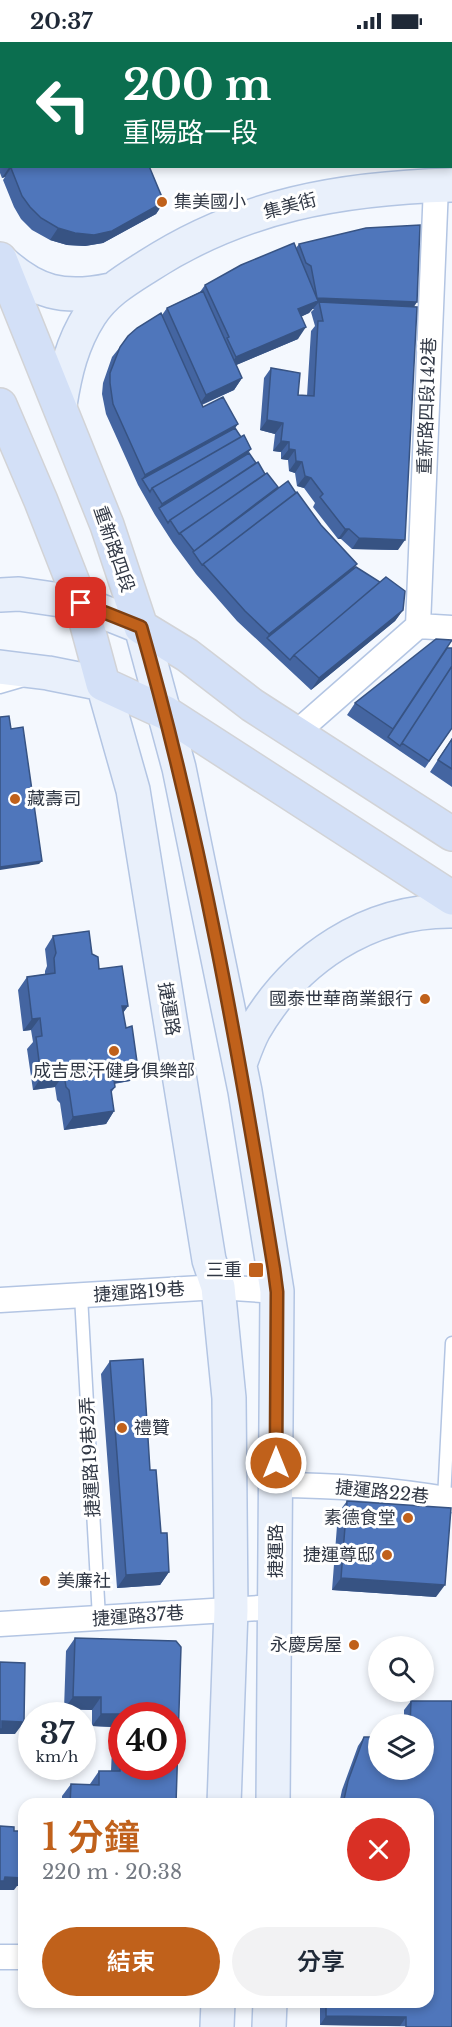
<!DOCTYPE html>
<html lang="zh-TW">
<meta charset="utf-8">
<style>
:root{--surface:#fff;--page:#f2f2f3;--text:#1f2937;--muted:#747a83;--accent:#c0611b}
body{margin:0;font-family:"Libre Baskerville","Noto Sans TC",serif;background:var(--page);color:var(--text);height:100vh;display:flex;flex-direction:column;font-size:22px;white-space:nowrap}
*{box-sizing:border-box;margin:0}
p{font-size:20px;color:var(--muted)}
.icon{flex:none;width:33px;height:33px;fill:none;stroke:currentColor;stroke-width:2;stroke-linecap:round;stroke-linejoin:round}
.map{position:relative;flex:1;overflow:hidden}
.details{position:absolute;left:18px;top:1756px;width:416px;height:210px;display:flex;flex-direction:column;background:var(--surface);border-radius:18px;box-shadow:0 3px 9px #0003}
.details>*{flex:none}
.guide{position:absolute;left:0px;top:0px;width:453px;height:126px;box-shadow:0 3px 9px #0003;background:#0b6e4f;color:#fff;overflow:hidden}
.buttons{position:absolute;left:368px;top:1594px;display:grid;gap:12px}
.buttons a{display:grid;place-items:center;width:66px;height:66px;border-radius:50%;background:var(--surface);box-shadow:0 3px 9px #0003;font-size:30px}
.speed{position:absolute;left:18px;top:1660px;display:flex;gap:12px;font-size:30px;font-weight:700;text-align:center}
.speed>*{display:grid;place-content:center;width:78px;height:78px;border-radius:50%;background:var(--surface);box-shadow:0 3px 9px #0003;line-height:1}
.speed small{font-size:15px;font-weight:400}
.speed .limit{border:9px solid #d22;background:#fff;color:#111}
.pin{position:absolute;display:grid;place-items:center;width:51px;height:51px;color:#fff;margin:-26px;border-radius:12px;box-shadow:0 3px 9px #0006}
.me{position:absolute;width:66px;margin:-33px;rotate:0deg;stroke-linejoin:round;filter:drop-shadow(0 0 4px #0008)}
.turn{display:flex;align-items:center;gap:21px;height:126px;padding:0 24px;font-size:27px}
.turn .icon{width:78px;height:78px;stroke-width:2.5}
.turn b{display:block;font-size:42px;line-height:51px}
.round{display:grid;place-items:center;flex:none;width:63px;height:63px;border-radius:32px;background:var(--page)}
.head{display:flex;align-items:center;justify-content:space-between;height:102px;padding:0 24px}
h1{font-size:36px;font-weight:600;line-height:45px;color:var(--accent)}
.primary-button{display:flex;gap:12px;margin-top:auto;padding:12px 24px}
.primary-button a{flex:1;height:69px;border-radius:36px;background:var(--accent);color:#fff;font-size:24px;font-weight:600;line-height:69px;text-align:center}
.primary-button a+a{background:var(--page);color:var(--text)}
.status{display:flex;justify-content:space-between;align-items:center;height:42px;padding:0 30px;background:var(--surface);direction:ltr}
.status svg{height:16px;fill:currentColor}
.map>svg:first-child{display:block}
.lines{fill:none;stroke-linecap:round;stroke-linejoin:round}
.lane-casing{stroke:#b3c5e3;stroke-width:15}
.street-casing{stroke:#b3c5e3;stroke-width:27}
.secondary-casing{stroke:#b3c5e3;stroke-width:36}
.primary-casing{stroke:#d2d3d6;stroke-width:36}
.lane{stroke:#fff;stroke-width:12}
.street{stroke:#fff;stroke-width:24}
.secondary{stroke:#e9f0fb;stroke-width:33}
.primary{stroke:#d3e0f7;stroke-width:33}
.wall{fill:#4465a1}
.shaded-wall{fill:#375383}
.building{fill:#4f76bb;stroke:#375383;stroke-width:1.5;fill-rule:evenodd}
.route-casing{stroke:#7d3f12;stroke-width:15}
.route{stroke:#c0611b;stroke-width:10}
.poi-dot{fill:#c0611b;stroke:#fff;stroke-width:2}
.labels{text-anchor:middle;stroke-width:6;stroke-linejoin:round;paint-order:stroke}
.poi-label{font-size:18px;fill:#313845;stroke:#fff;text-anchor:end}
.street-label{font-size:18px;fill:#313845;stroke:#fff}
</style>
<div class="status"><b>20:37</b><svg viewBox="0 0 49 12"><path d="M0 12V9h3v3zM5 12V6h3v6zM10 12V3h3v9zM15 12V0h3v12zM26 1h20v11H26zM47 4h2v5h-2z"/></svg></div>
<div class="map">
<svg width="452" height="1985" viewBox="0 0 452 1985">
<rect width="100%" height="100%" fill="#f4f8fe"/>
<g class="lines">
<g class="lane-casing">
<path id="lane" d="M0,645L24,638
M81,1254L99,1576
M444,1457L452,1301"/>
</g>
<g class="street-casing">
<path id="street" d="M418,584L436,144
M418,584L452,586
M295,692L418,584
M0,1258L218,1245L277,1249
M276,1443C335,1443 394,1448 452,1458
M0,1582L276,1565
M0,1915H24"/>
</g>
<g class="secondary-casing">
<path id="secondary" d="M0,218C35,251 64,258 110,248
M60,363C65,331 72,301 90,273C105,250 126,238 148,224C242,163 342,146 452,143
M0,553L19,552L81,561L141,585L179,726L245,1049L277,1249L273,1762
M0,625L48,631L103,642L133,748L209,1218L218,1245L229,1356L231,1568L224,1762
M240,1022C244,1011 248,999 254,988C295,917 368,868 452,869
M217,1985L218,1960
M269,1985L270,1960"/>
</g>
<g class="primary-casing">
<path id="primary" d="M0,217L107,483L141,585L187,613L252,663L452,792
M0,363L41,459L81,561L103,642L166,671L452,856"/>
</g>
<use href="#lane" class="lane"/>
<use href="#street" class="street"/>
<use href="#secondary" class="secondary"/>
<use href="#primary" class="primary"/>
</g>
<path class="wall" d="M0,0L2,2V124H149L164,160L156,172L103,201L85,204L67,203L50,198L32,188L21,177L14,165L3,138L5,135L2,136L0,131Z
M115,0H174L173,2H115Z
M299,202L414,265L398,508L352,507L341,497H338L313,465L315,461L304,446L297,444L295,431L289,429L288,418L281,417V410L273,409L275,392L260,388L264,336L271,326L298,353L307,354L311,289L315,284L311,270L314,267H312L309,271L302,274L298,297L236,323L242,336L234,348L202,363L203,365L238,382L235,386L249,411L256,421L276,448L296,451L321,483L357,522L354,526L403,568L395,579L311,648L237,579L196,532L173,501L155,473L138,443L106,372L102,352L103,341L112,315L120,305L162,273L167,266L200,250L205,243L296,206Z
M447,606L452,686L425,726L347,673L355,661Z
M452,696V745L430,730Z
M53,894L92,912L99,927L128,964L123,971L126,986L138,1027L130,1039L114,1042L115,1045L111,1051L114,1069L106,1082L64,1088L60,1061L57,1058L55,1045L33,1048L27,1007L33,1000L31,988L23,989L18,948L27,935L45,932V929L47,924L45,907Z
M110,1319L150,1428L161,1491L169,1530L160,1543L117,1546L101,1332Z
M347,1459L436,1555L332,1548L338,1471Z
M75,1596L176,1762H62V1754L71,1742H90L99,1729H111L113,1685L92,1684V1668L64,1667L66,1609Z
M411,1659H452V1985L320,1983V1960H428V1762H339L342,1748L358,1704L364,1695H378V1728H423V1683H404V1668Z"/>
<path class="shaded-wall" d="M160,0H174L173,2H156Z
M353,0H452V2H351Z
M10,124H31L11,126L5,135L2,136Z
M164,160L156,172L103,201L85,204L67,203L50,198L58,186Z
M317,256L417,260L410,271L319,260L309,271L290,280L298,267Z
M306,285L298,297L227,327L236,315Z
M242,336L234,348L198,364L206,353Z
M267,378L283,381L275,392L260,388Z
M238,382L230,392L142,437L145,433Z
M281,399L289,400L281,410L273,409Z
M251,407L244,417L159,466L162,462Z
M289,407L295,408L288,418L281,417Z
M296,419L302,420L295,431L289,429Z
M305,434L311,436L304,446L297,444Z
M345,487H349L341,497H338Z
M359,496L405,498L398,508L352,507Z
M357,522L350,532L267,596L269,592Z
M403,568L395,579L311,648L319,636Z
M42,819L39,822L0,828V825Z
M122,964H128L119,976Z
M40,976L31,988L23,989L32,977Z
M138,1027L130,1039L104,1043L113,1031Z
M64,1032L55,1045L33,1048L41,1035Z
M114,1069L106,1082L64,1088L73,1075Z
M169,1530L160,1543L117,1546L126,1533Z
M341,1536L445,1543L436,1555L332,1548Z
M73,1655H101L92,1668L64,1667Z
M101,1672H121L113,1685L92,1684Z
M2,1679L24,1680L15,1692H0V1682Z
M24,1831V1844H17L14,1848H0V1839L5,1835Z
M326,1974L406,1975L400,1984L320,1983Z"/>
<path class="building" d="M0,0H87L88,2H2V77L0,78Z
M124,0H160L156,2H125Z
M0,78H2V101L0,97Z
M15,124H149L164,160L112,189L94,193L75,191L58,186L41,176L30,165L22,154L11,126Z
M420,183L417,260L317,256L311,224L306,221L299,202L366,186Z
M294,201L318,259L298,267L306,285L236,315L227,296L229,295L205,243L241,223Z
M203,249L242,336L206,353L167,266Z
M319,260L417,265L405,498L359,496L349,487H345L320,455L323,452L311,436L305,434L302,420L296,419L295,408L289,407V400L281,399L283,381L267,378L271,326L300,331L298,353L314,354L318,279H323Z
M161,271L203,365L223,355L238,382L145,433L113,362L110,341V331L120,305L128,294L137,286Z
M235,386L241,395L152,446L150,450L142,437Z
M244,393L251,407L162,462L152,446Z
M249,411L256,421L170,478L168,481L159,466Z
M258,420L265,432L179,492L170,478Z
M267,431L278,445L194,509L180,491Z
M288,439L296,451L202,523L193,510Z
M297,450L321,483L357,522L269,592L245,569L203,522Z
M356,525L380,540L294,613L290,618L267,596Z
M386,535L405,549L403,568L319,636L294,613Z
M436,597L452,598L393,687L355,661Z
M447,606H452V624L400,704L388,695Z
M452,624V686L429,719L402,701Z
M9,674L11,687L23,685L42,819L0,825V675Z
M452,697V727L438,718Z
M89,889L92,912L98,915L99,927L122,924L128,964H122L126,986L132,984L138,1027L113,1031L115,1045L111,1048L114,1069L73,1075L69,1048L66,1045L64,1032L41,1035L36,995L42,994L40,976L32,977L27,935L55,931L54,916L56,911L53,894Z
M143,1317L150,1428H156L161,1491H167L169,1530L126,1533L110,1319Z
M347,1459L451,1466L445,1543L341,1536Z
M75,1596L176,1599L181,1605L176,1762H70L71,1742L99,1743V1729H120L121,1672H101V1655H73ZM122,1674H172V1725H122Z
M0,1620L25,1621L24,1680L2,1679V1687H0Z
M411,1659H452V1985H406V1975L326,1974V1960H428V1762H343L348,1739L364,1695H378V1728H423V1683H410Z
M0,1784L14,1785V1789H24V1831L23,1836L5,1835L4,1839H0Z"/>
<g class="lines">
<g class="route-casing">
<path id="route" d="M81,561L141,585C201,795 239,1011 274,1227L277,1250L276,1421"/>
</g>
<use href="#route" class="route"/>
</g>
<g class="poi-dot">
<circle cx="162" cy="160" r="6"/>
<circle cx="15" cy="757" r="6"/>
<circle cx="425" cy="957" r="6"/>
<circle cx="114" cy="1009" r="6"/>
<rect x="248" y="1220" width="16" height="16" rx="3"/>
<circle cx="122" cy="1386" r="6"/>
<circle cx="408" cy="1476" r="6"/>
<circle cx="387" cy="1513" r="6"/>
<circle cx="45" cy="1539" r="6"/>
<circle cx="354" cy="1603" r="6"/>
</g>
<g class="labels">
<g class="poi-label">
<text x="174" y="166" text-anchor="start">集美國小</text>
<text x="27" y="763" text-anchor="start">藏壽司</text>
<text x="413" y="963">國泰世華商業銀行</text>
<text x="114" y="1035" text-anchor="middle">成吉思汗健身俱樂部</text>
<text x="242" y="1234">三重</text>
<text x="134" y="1392" text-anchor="start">禮贊</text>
<text x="396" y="1482">素德食堂</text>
<text x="375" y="1519">捷運尊邸</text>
<text x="57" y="1545" text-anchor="start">美廉社</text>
<text x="342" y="1609">永慶房屋</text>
</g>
<g class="street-label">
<text transform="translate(290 164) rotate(-15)" y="6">集美街</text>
<text transform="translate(427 364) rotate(-88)" y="6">重新路四段142巷</text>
<text transform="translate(114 507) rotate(71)" y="6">重新路四段</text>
<text transform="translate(169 967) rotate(81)" y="6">捷運路</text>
<text transform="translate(139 1250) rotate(-4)" y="6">捷運路19巷</text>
<text transform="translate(90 1415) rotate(-93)" y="6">捷運路19巷2弄</text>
<text transform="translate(382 1450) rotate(6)" y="6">捷運路22巷</text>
<text transform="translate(276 1509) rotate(-90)" y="6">捷運路</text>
<text transform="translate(138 1574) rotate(-4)" y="6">捷運路37巷</text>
</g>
</g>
</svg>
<div class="buttons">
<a><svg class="icon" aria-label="search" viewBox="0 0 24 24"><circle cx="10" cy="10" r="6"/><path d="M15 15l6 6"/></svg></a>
<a><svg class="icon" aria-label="layers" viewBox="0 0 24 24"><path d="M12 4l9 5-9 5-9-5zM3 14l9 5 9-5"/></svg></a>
</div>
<div class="speed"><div>37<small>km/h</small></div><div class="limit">40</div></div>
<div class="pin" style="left:81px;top:561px;background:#d93025"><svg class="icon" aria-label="arrive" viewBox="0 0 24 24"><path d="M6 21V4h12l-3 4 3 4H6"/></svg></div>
<svg class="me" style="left:276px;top:1421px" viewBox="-20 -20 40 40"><circle r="17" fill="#c0611b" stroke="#fff" stroke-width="3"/><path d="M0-11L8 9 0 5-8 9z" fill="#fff"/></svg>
<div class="guide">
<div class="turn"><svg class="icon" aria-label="left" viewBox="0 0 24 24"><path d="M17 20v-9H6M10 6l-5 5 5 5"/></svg><div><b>200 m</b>重陽路一段</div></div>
</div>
<section class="details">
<div class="head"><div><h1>1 分鐘</h1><p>220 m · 20:38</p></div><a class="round" style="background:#d93025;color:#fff"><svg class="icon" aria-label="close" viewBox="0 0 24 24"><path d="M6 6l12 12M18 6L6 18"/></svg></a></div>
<div class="primary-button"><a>結束</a><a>分享</a></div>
</section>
</div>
